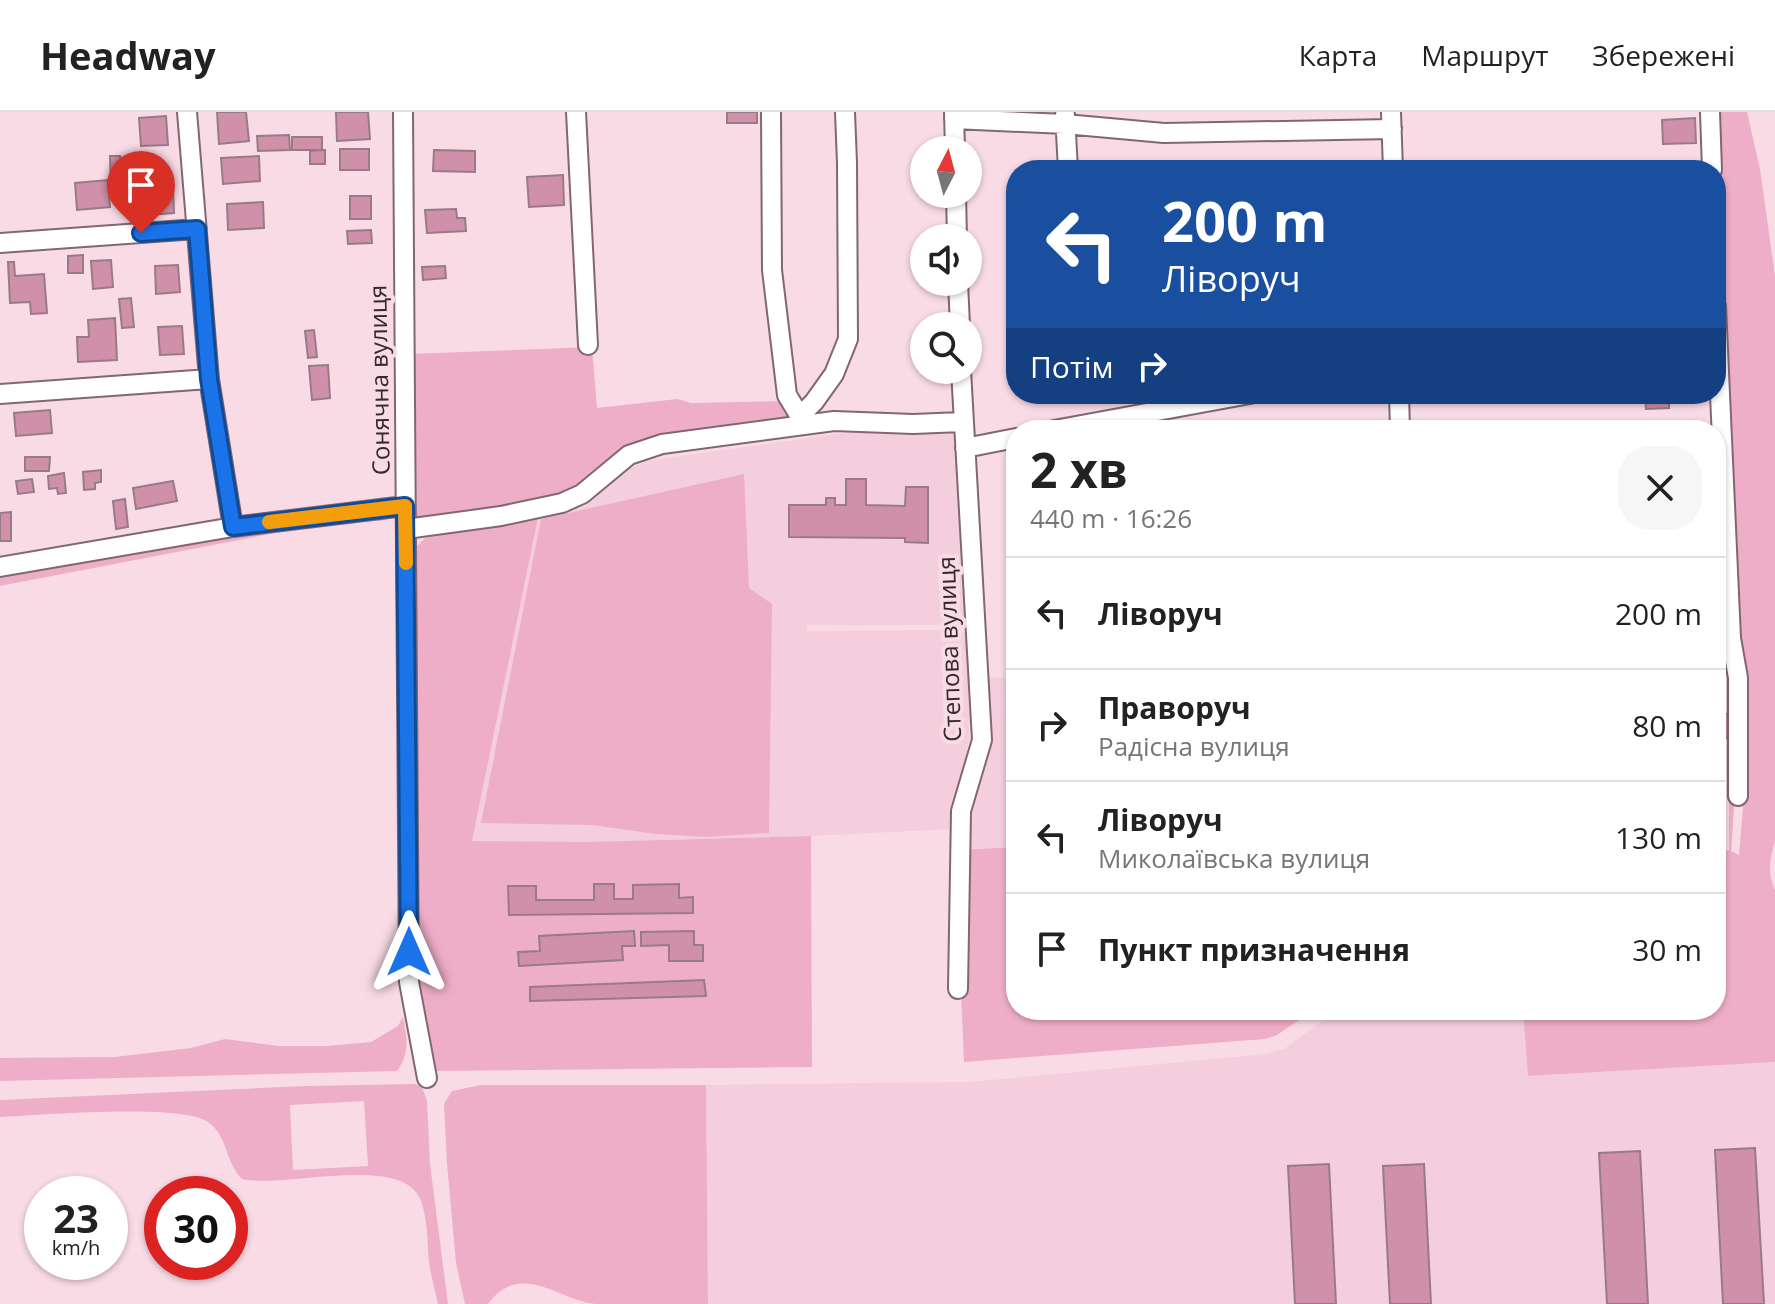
<!DOCTYPE html>
<html lang="uk">
<meta charset="utf-8">
<style>
:root{--surface:#fff;--page:#f6f6f6;--text:#222;--muted:#767676;--line:#e0e0e0}
body{margin:0;font-family:"Open Sans",sans-serif;background:var(--page);color:var(--text);height:100vh;display:flex;flex-direction:column;font-size:30px;white-space:nowrap}
*{box-sizing:border-box;margin:0}
p{font-size:26px;color:var(--muted)}
.icon{flex:none;width:44px;height:44px;fill:none;stroke:currentColor;stroke-width:2;stroke-linecap:round;stroke-linejoin:round}
.map{position:relative;flex:1;overflow:hidden}
.side{position:absolute;left:1006px;top:308px;width:720px;height:600px;display:flex;flex-direction:column;background:var(--surface);border-radius:32px;box-shadow:0 2px 6px #0004}
.side>*{flex:none}
.guide{position:absolute;left:1006px;top:48px;width:720px;height:244px;border-radius:32px;box-shadow:0 2px 6px #0004;background:#1a4fa0;color:#fff;overflow:hidden}
.needle{width:52px;rotate:6deg}
.tools{position:absolute;left:910px;top:24px;display:grid;gap:16px}
.tools a{display:grid;place-items:center;width:72px;height:72px;border-radius:50%;background:var(--surface);box-shadow:0 2px 6px #0004;font-size:40px}
.speed{position:absolute;left:24px;top:1064px;display:flex;gap:16px;font-size:40px;font-weight:700;text-align:center}
.speed>*{display:grid;place-content:center;width:104px;height:104px;border-radius:50%;background:var(--surface);box-shadow:0 2px 6px #0004;line-height:1}
.speed small{font-size:20px;font-weight:400}
.speed .limit{border:12px solid #d22;background:#fff;color:#111}
.pin{position:absolute;display:grid;place-items:center;width:68px;height:68px;color:#fff;margin:-82px -34px;border-radius:50% 50% 50% 0;rotate:-45deg;box-shadow:0 0 8px #0007}
.pin .icon{rotate:45deg}
.me{position:absolute;width:88px;margin:-44px;rotate:0deg;stroke-linejoin:round;filter:drop-shadow(0 0 6px #0008)}
.turn{display:flex;align-items:center;gap:28px;height:168px;padding:0 24px;font-size:36px}
.turn .icon{width:104px;height:104px;stroke-width:2.5}
.turn b{display:block;font-size:56px;line-height:68px}
.then{display:flex;align-items:center;height:76px;padding:0 24px;background:#0003;gap:16px;font-size:30px}
.round{display:grid;place-items:center;flex:none;width:84px;height:84px;border-radius:32px;background:var(--page)}
.headline{display:flex;align-items:center;justify-content:space-between;height:136px;padding:0 24px}
h1{font-size:48px;font-weight:700;line-height:60px}
ul{padding:0;list-style:none}
li{display:flex;align-items:center;gap:24px;height:112px;padding:0 24px;border-top:2px solid var(--line)}
li div{flex:1}
li b{display:block;font-size:30px}
li em{font-style:normal}
header{display:flex;align-items:center;gap:48px;box-sizing:border-box;height:112px;padding:0 40px;background:var(--surface);border-bottom:2px solid var(--line)}
header strong{font-size:38px}
nav{display:flex;gap:44px;margin-inline-start:auto;font-size:28px}
.map>svg:first-child{display:block}
.built{fill:#f4cedc}
.green{fill:#efaec7;fill-rule:evenodd}
.building{fill:#d190aa;stroke:#977b85;stroke-width:2}
.lines{fill:none;stroke-linecap:round;stroke-linejoin:round}
.minor-casing{stroke:#826771;stroke-width:22}
.minor{stroke:#fff;stroke-width:18}
.route-casing{stroke:#114b97;stroke-width:20}
.route{stroke:#1a73e8;stroke-width:14}
.slow{stroke:#f59e0b;stroke-width:14}
.labels{text-anchor:middle;stroke-width:8;stroke-linejoin:round;paint-order:stroke}
.street-label{font-size:24px;fill:#34292d;stroke:#f9dbe6}
</style>
<header>
<strong>Headway</strong>
<nav><a>Карта</a><a>Маршрут</a><a>Збережені</a></nav>
</header>
<div class="map">
<svg width="1775" height="1192" viewBox="0 0 1775 1192">
<rect width="100%" height="100%" fill="#f9dbe6"/>
<path class="built" d="M949,319L959,322L961,328L966,508L960,513H807V519L954,518L965,521L968,525L969,628L954,702V717L811,724L587,730L472,729L538,406L579,397L590,391L611,369L625,358L652,348L850,320L901,323Z
M986,565L1016,567V735L962,737Z
M1337,898H1523L1529,964L1775,950V1192H708L706,973L970,970L1265,942L1284,937Z"/>
<path class="green" d="M1714,0H1747L1760,57L1775,164V729C1770,747 1767,761 1775,778V950L1528,964L1523,898H1716V739L1729,738V581L1714,282L1735,683L1731,739L1739,743L1744,683L1741,551L1723,257Z
M592,235L597,296L677,287L691,291L793,289L797,308L641,335L572,386L413,408L409,242Z
M744,362L749,476L772,492L769,721L706,725L656,722L592,713L481,711L541,407Z
M369,405L387,408L317,413L0,474V459L216,422Z
M538,406L472,729L587,730L811,724L812,955L436,959L431,956L418,880L409,592L415,436L425,426Z
M1016,735V898H1314L1277,923L1265,927L964,950L955,738Z
M403,905C407,925 410,942 397,959L0,969V946L115,945L191,936L225,927L279,934H327L371,930L398,914Z
M415,972L422,975L427,989L430,1052L448,1192H438C435,1178 431,1164 429,1150C427,1130 428,1108 421,1089C404,1040 284,1077 242,1067C225,1050 228,1024 208,1010C182,991 39,1003 0,1005V988L305,974ZM364,989L368,1054L293,1058L290,993Z
M481,973H706L708,1192C671,1192 633,1192 596,1192C561,1190 521,1147 488,1192H465L456,1151L447,1052L444,992L452,979Z"/>
<path class="building" d="M217,0H246L249,29L219,32Z
M336,0H368L370,27L337,29Z
M727,0H757V11H727Z
M166,4L168,33L141,34L139,6Z
M1695,6L1696,31L1663,32L1662,8Z
M289,23L290,38L258,39L257,24Z
M292,25H322V38H292Z
M340,37H369V58H340Z
M325,38V52H310V39Z
M434,38L475,39V60L433,59Z
M110,44H120L122,73H111Z
M259,44L260,69L223,72L221,46Z
M563,63L564,93L529,95L527,65Z
M108,68L110,95L77,98L75,71Z
M173,74L174,101L149,103L147,75Z
M350,84H371V107H350Z
M263,90L264,116L228,118L227,92Z
M456,97L457,106H465L466,119L427,121L425,98Z
M371,118L372,131L348,132L347,119Z
M83,143V161H68V144Z
M111,148L113,175L93,177L91,149Z
M8,150H14L15,164L44,162L47,201L31,202L30,190L10,191Z
M178,153L180,180L156,182L155,154Z
M445,154L446,166L423,168L422,155Z
M131,186L134,215L122,216L119,187Z
M115,206L117,248L78,250L77,225H89L88,208Z
M182,214L184,242L160,243L158,215Z
M314,218L317,245L308,246L305,219Z
M328,253L330,286L312,288L309,254Z
M1645,282H1669V296L1646,297Z
M50,298L52,321L16,324L14,301Z
M1705,313V318H1672V314Z
M25,345H50L49,359H25Z
M101,358V370L95,371V377L84,378L83,360Z
M64,361L66,381L58,382L57,376L49,377L48,364Z
M32,367L34,380L18,382L16,369Z
M846,367H866V393L905,394L906,375H928V431L905,430V426L789,425V393H826V386H835V393H846Z
M173,369L177,389L136,397L133,376Z
M125,387L128,415L116,417L113,389Z
M11,400V429H0V401Z
M1716,602H1728V626H1716Z
M1011,610H1016V657L1011,656Z
M594,772H614V787H633V773L679,772V786L693,785V801L509,803L508,774H536V788H594Z
M634,819L635,834H622L623,848L519,854L518,840L540,839L539,824Z
M694,819V833H703V849H669V833L641,834V820Z
M704,868L706,884L530,889V875Z
M1755,1036L1764,1192H1723L1715,1038Z
M1640,1039L1648,1192H1607L1599,1041Z
M1329,1052L1336,1192H1295L1288,1054Z
M1424,1052L1431,1192H1390L1383,1054Z"/>
<g class="lines">
<g class="minor-casing">
<path id="minor" d="M187,0L209,267L233,415
M403,0L409,870L427,966
M576,0L588,233
M771,0L772,158L787,283L805,313
M954,0L955,38
M1391,0L1393,58
M1710,0L1712,58
M1065,3L1068,58
M954,7L1065,12L1164,21L1392,17
M956,82L957,126
M0,131L197,117
M958,170L960,214
M1716,194L1731,526L1738,566V684
M0,282L209,267
M1399,282L1400,318
M799,305L814,290L834,262L848,227L847,51L845,0
M1054,318L1250,282
M965,336L1016,326
M406,417L501,404L562,391L582,382L629,343L662,332L834,309L913,312L962,310
M0,455L233,415L405,394
M958,877L961,699L982,628L961,258"/>
</g>
<use href="#minor" class="minor"/>
</g>
<g class="lines">
<g class="route-casing">
<path id="route" d="M141,121L197,117L209,267L233,415L405,394L409,840"/>
</g>
<use href="#route" class="route"/>
<path class="slow" d="M269,410L405,394L406,451"/>
</g>
<g class="labels">
<g class="street-label">
<text transform="translate(380 268) rotate(-91)" y="8">Сонячна вулиця</text>
<text transform="translate(950 537) rotate(-92)" y="8">Степова вулиця</text>
</g>
</g>
</svg>
<div class="tools">
<a><svg class="needle" viewBox="-14 -14 28 28"><path d="M0-13l5 13h-10z" fill="#e53935"/><path d="M0 13l5-13h-10z" fill="#767676"/></svg></a>
<a><svg class="icon" aria-label="sound" viewBox="0 0 24 24"><path d="M4 9h4l5-4v14l-5-4H4zM17 9q2 3 0 6"/></svg></a>
<a><svg class="icon" aria-label="search" viewBox="0 0 24 24"><circle cx="10" cy="10" r="6"/><path d="M15 15l6 6"/></svg></a>
</div>
<div class="speed"><div>23<small>km/h</small></div><div class="limit">30</div></div>
<div class="pin" style="left:141px;top:121px;background:#d93025"><svg class="icon" aria-label="arrive" viewBox="0 0 24 24"><path d="M6 21V4h12l-3 4 3 4H6"/></svg></div>
<svg class="me" style="left:409px;top:840px" viewBox="-20 -20 40 40"><path d="M0-17L14 15 0 8-14 15z" fill="#1a73e8" stroke="#fff" stroke-width="4"/></svg>
<div class="guide">
<div class="turn"><svg class="icon" aria-label="left" viewBox="0 0 24 24"><path d="M17 20v-9H6M10 6l-5 5 5 5"/></svg><div><b>200 m</b>Ліворуч</div></div>
<div class="then">Потім<svg class="icon" aria-label="right" viewBox="0 0 24 24"><path d="M7 20v-9h11M14 6l5 5-5 5"/></svg></div>
</div>
<section class="side">
<div class="headline"><div><h1>2 хв</h1><p>440 m · 16:26</p></div><a class="round"><svg class="icon" aria-label="close" viewBox="0 0 24 24"><path d="M6 6l12 12M18 6L6 18"/></svg></a></div>
<ul>
<li><svg class="icon" aria-label="left" viewBox="0 0 24 24"><path d="M17 20v-9H6M10 6l-5 5 5 5"/></svg><div><b>Ліворуч</b></div><em>200 m</em></li>
<li><svg class="icon" aria-label="right" viewBox="0 0 24 24"><path d="M7 20v-9h11M14 6l5 5-5 5"/></svg><div><b>Праворуч</b><p>Радісна вулиця</p></div><em>80 m</em></li>
<li><svg class="icon" aria-label="left" viewBox="0 0 24 24"><path d="M17 20v-9H6M10 6l-5 5 5 5"/></svg><div><b>Ліворуч</b><p>Миколаївська вулиця</p></div><em>130 m</em></li>
<li><svg class="icon" aria-label="arrive" viewBox="0 0 24 24"><path d="M6 21V4h12l-3 4 3 4H6"/></svg><div><b>Пункт призначення</b></div><em>30 m</em></li>
</ul>
</section>
</div>
